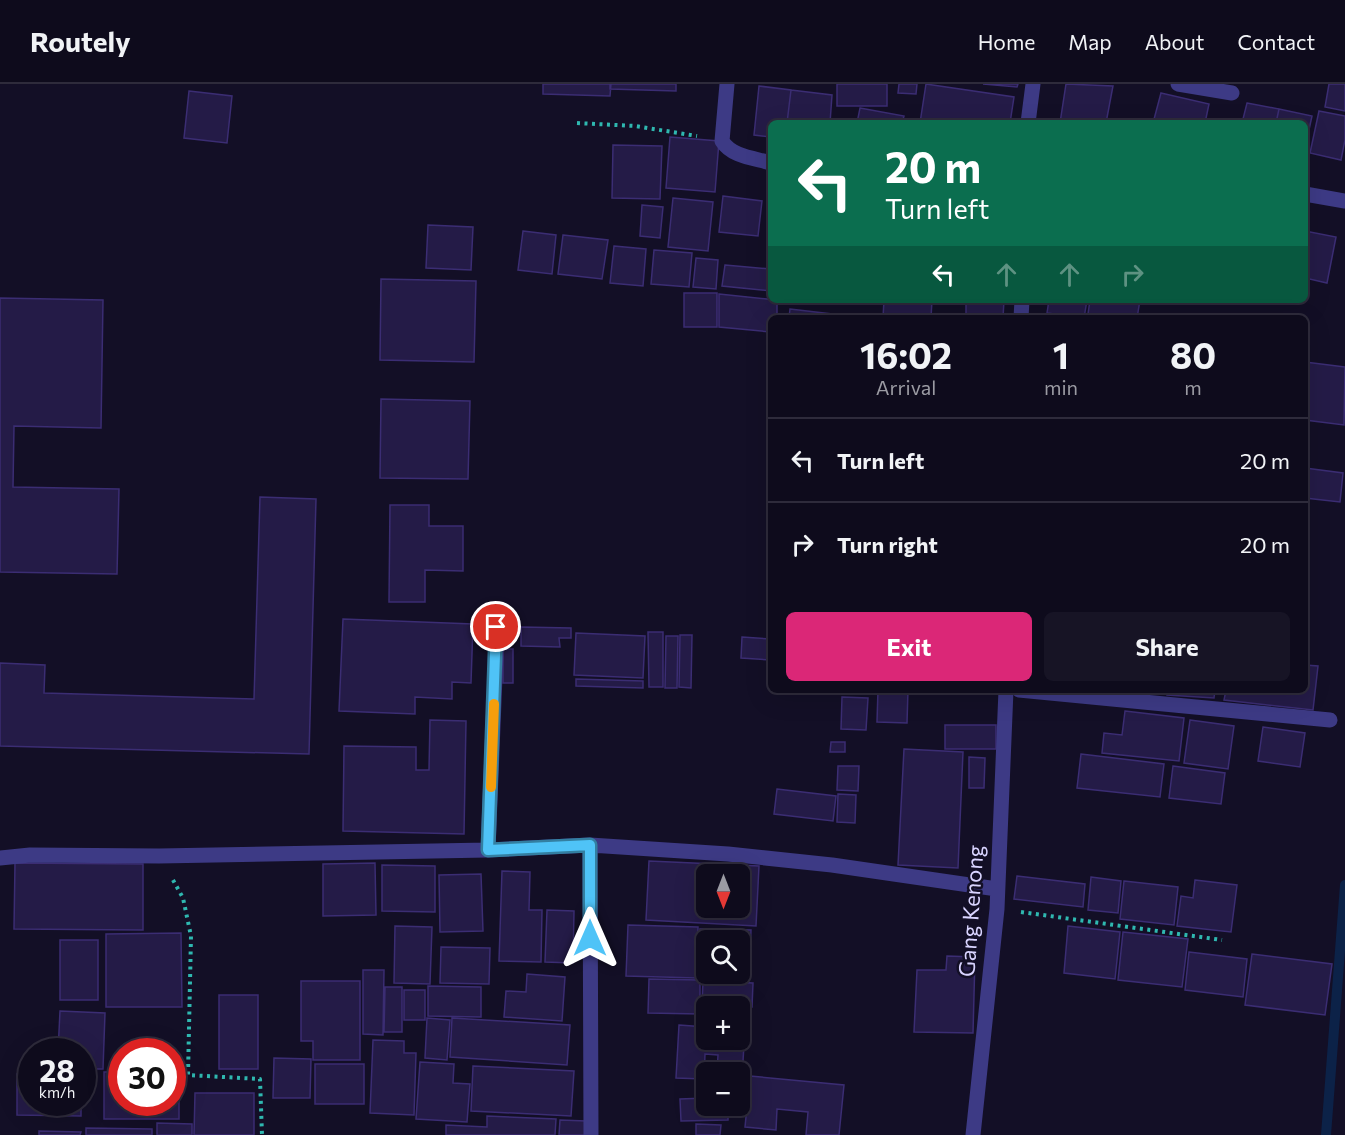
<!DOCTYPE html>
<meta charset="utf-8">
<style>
:root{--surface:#0e0b1c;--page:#171425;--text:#f1f3f6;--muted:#9b9ba3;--line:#2e2b3b;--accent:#db2777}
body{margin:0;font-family:Commissioner,sans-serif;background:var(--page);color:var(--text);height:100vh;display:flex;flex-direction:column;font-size:22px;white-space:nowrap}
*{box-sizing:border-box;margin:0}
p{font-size:20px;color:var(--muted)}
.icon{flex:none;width:33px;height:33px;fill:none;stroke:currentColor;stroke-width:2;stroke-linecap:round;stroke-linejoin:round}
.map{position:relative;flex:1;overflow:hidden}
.drawer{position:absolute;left:768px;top:231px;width:540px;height:378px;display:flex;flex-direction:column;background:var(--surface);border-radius:9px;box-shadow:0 6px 24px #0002,0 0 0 2px var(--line)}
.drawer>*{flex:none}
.banner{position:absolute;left:768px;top:36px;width:540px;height:183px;border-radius:9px;box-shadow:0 6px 24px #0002,0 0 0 2px var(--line);background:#0b6e4f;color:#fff;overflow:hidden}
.needle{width:39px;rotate:180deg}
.buttons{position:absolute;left:696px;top:780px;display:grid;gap:12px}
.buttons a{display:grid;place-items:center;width:54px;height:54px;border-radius:9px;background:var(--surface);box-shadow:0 6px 24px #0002,0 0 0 2px var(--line);font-size:30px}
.speed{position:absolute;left:18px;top:954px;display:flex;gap:12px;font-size:30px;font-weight:700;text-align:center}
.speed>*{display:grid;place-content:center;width:78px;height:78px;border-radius:50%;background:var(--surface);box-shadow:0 6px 24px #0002,0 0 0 2px var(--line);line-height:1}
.speed small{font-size:15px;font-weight:400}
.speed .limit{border:9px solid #d22;background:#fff;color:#111}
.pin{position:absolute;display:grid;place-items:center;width:51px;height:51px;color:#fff;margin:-26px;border:3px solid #fff;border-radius:50%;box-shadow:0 2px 6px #0007}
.me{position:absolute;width:66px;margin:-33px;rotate:0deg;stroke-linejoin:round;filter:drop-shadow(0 0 4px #0008)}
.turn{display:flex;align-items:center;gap:21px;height:126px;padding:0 18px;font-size:27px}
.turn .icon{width:78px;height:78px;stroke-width:2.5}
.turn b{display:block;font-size:42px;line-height:51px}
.lanes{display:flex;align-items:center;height:57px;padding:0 18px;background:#0003;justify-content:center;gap:30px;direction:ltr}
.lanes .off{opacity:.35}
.eta{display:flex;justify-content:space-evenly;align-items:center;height:102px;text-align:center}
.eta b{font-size:36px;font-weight:700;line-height:42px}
.primary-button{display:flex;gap:12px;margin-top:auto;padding:12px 18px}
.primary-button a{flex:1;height:69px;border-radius:9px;background:var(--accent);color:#fff;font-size:24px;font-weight:700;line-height:69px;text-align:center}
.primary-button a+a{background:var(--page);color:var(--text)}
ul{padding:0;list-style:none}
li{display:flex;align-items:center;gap:18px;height:84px;padding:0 18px;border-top:2px solid var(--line)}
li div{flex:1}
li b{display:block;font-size:22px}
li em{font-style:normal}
header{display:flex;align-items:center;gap:36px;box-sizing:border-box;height:84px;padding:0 30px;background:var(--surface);border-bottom:2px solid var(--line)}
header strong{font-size:28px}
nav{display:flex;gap:33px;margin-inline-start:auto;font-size:21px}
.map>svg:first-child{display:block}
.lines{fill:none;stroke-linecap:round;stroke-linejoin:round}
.stream{stroke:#0c2248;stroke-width:10}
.building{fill:#241b47;stroke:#3b2d73;stroke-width:1.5;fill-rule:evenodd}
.path{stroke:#2fb8b0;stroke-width:4;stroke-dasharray:3 4.5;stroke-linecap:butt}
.minor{stroke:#3d3a85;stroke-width:15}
.route-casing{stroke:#337fa1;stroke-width:15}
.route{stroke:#4fc3f7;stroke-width:10}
.slow{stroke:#f59e0b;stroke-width:10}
.labels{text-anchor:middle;stroke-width:5;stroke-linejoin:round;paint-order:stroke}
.street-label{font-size:22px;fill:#d9d4ff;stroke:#130f26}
</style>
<header>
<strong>Routely</strong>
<nav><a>Home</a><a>Map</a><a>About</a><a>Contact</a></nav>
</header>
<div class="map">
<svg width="1345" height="1051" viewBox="0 0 1345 1051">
<rect width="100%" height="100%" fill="#130f26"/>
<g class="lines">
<path class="stream" d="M1326,1051L1345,801"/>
</g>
<path class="building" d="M543,0H611L610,12L543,10Z
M610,0H676V7L610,5Z
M837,0H887V22H837Z
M899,0H917L916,10L898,9Z
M926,0L1014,13L1010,39H920Z
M983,0H1018L1017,3Z
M1066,0L1113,2L1106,39H1060Z
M1329,0H1345V27L1325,23Z
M759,2L791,6L787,39H771V53L754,51Z
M791,6L832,11L830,39H787Z
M189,7L232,12L227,59L184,54Z
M1161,9L1209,20L1205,39H1153Z
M1247,19L1279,25L1276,39H1242Z
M860,24L904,32L902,39H857Z
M1279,25L1312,32L1305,64V39H1276Z
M1319,27L1345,32V56L1341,76L1310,69Z
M670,53L719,57L715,108L666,104Z
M613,61L662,62L660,115L612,114Z
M723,112L762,117L758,152L719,148Z
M673,114L713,118L708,167L668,163Z
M642,121L663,123L660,154L640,152Z
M428,141L473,143L471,186L426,184Z
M523,147L556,151L552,190L518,186Z
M1305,147L1336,153L1327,199L1305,194Z
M563,151L608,156L602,195L558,190Z
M614,162L646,165L643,202L610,199Z
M654,166L692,169L689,203L651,200Z
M696,174L718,176L716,205L693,203Z
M725,181L771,185V207L722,202Z
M381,195L476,197L474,278L380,276Z
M684,209H717V243H684Z
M719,210L777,216V234H771V248L719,243Z
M0,214L103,216L101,344L14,342L13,403L119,405L117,490L0,488Z
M884,216H932L931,234H883Z
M966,216H1004L1003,234H966Z
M1049,216H1087L1084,234L1047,229Z
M1090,216H1140L1137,234H1114L1088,230Z
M790,225L832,230V234H789Z
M832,230L868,233L867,234H832Z
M1305,278L1345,283L1344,341L1305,336Z
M381,315L470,317L468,395L380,394Z
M1305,384L1343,389L1340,418L1305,414Z
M260,413L316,415L309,670L0,662V579L45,581L44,609L254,615Z
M390,421H429V442H463V487L425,486V518H389Z
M343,535L473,540L471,599L452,598V615L415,613V630L339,627Z
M521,543L571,544V554H559L560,563L521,562Z
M648,548H663V603H649Z
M576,549L645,552L643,594L574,591Z
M680,551H692L691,604L679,603Z
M666,552H678L677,604H665Z
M742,553L771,555V576L741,574Z
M503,565H513V599H503Z
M1305,581L1318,582L1313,626L1224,616L1226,606H1305Z
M576,595L643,597V604L576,602Z
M787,606H857L856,609Z
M878,606H908L907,639L877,638Z
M1167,606H1215L1214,614L1167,611Z
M842,613L868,614L866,646L841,645Z
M1125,627L1184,634L1179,677L1102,669L1104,649L1122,651Z
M430,636L466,637L464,750L343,747L344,662L416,663V686H429Z
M1190,636L1234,642L1228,685L1184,679Z
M945,641H996V665H945Z
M1263,643L1305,649L1300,683L1258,677Z
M831,658H845V668H830Z
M904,665L963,668L958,784L898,781Z
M1081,670L1164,680L1160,713L1077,704Z
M969,673L985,674L984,704H969Z
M838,682H859L858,707L837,706Z
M1173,682L1225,689L1221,720L1169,714Z
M777,705L836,712L833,737L774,730Z
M838,710L856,711L855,739L837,738Z
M649,777L759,782L756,842L646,836ZM706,790H740V824H706Z
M15,779L143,780V846L14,845Z
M375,779L376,831L323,832V780Z
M382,781L435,782V828L382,827Z
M502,787L530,788L529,826H542L541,878L499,877Z
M481,790L483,847L440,848L439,791Z
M1017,792L1085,800L1083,823L1014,815Z
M1091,793L1121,797L1118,829L1088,826Z
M1195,796L1237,801L1231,848L1177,842L1181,812L1193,814Z
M1124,797L1178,803L1174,841L1120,835Z
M547,826L574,827L573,879L545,878Z
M628,841L698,843L697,894L626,892Z
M395,842L432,843L430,900L394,899Z
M1068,842L1120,848L1115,895L1064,889Z
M700,845L751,846L749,893L698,892ZM706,856H740V890H706Z
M1123,848L1188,855L1182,903L1118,896Z
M181,849L182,923H106V850Z
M60,856H98V916H60Z
M441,863L490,864L489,900L440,899Z
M1189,868L1247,875L1243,913L1185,906Z
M1252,870L1332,880L1325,931L1245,921Z
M947,872L975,873L973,949L914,948L917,886H946Z
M363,886H384L383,951L363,950Z
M527,890L565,893L562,937L504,933L506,907L526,908Z
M649,895L700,896V930L648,929Z
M301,897H360V976H313V957H301Z
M703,897L753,899L752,923L702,922Z
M428,902L481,903V933L428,932Z
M385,903H402V948H384Z
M404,906H425V936H404Z
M219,911H258V985H219Z
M60,927L105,929L103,985H82V968H58Z
M427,934L450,936L447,976L425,974Z
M452,934L570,941L567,981L450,973Z
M679,941L706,943V956H740V945H745L742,993L740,992V988H717L718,971L705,970L704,995L676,994Z
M373,956L404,957V969H416L414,1031L370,1029Z
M274,974L311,975L310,1014H273Z
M420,978L454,980L453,999L470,1000L467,1038L416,1035Z
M315,980H364V1020H315Z
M473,982L574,987L571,1032L471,1027Z
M104,988H122V1018H172V988H179V1035H104Z
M17,990L32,991V1018H81V1032L17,1031Z
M750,992L844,1001L839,1051H806L808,1028L777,1025L776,1046L745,1043Z
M195,1009H254V1051H194Z
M706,1014V1022H728V1036L681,1037L680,1015Z
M487,1032L556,1035L555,1051H446V1041L487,1043Z
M560,1036L586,1037V1051H559Z
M157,1039L192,1040V1051H157Z
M696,1040L721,1041L720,1051H696Z
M86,1044L152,1045V1051H86Z
M39,1047L81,1048L80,1051H39Z"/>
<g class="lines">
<path class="path" d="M577,39L635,42L697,52
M173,796L183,814L191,852L188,991L260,995L262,1051
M1021,828L1222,856"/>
<path class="minor" d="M727,0L722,57C732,73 754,74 771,79
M1178,0L1232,9
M1028,39L1033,0
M1305,110L1345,117
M1021,234L1022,216
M1019,606L1330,636
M590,761L591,1051
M488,766L497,543
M0,774L30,771L159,772L488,766L590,761L728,770L832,781L997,805
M973,1051L997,825L1006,606"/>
</g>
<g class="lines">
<g class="route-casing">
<path id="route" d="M496,543L488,766L590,761V854"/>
</g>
<use href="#route" class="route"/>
<path class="slow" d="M491,703L494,620"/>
</g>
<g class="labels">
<g class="street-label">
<text transform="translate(971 827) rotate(-86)" y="8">Gang Kenong</text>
</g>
</g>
</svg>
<div class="buttons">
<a><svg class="needle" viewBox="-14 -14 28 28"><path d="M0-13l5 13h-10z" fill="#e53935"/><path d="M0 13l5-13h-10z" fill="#9b9ba3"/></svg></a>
<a><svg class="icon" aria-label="search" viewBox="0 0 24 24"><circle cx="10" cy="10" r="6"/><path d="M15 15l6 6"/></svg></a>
<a>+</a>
<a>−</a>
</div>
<div class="speed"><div>28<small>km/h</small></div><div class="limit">30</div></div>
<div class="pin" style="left:496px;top:543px;background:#d93025"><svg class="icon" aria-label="arrive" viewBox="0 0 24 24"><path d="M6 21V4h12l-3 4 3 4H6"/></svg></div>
<svg class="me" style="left:590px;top:854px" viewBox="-20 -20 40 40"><path d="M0-17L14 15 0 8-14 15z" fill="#4fc3f7" stroke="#fff" stroke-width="4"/></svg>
<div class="banner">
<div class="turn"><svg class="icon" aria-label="left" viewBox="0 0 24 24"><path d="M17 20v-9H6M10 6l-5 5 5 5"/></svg><div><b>20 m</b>Turn left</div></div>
<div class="lanes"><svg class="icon" aria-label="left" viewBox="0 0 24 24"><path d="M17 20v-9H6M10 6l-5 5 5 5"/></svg><svg class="icon off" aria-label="ahead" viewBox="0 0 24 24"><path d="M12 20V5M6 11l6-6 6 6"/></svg><svg class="icon off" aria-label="ahead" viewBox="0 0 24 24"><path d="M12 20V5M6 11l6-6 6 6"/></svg><svg class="icon off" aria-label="right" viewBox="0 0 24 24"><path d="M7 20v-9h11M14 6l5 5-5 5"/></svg></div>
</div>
<section class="drawer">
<div class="eta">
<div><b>16:02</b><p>Arrival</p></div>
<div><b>1</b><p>min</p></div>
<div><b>80</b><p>m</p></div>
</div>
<ul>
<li><svg class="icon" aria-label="left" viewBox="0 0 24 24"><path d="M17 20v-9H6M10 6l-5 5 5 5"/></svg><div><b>Turn left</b></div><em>20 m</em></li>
<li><svg class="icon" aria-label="right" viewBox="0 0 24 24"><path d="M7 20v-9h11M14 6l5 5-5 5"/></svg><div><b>Turn right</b></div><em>20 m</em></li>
</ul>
<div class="primary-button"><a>Exit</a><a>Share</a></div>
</section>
</div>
